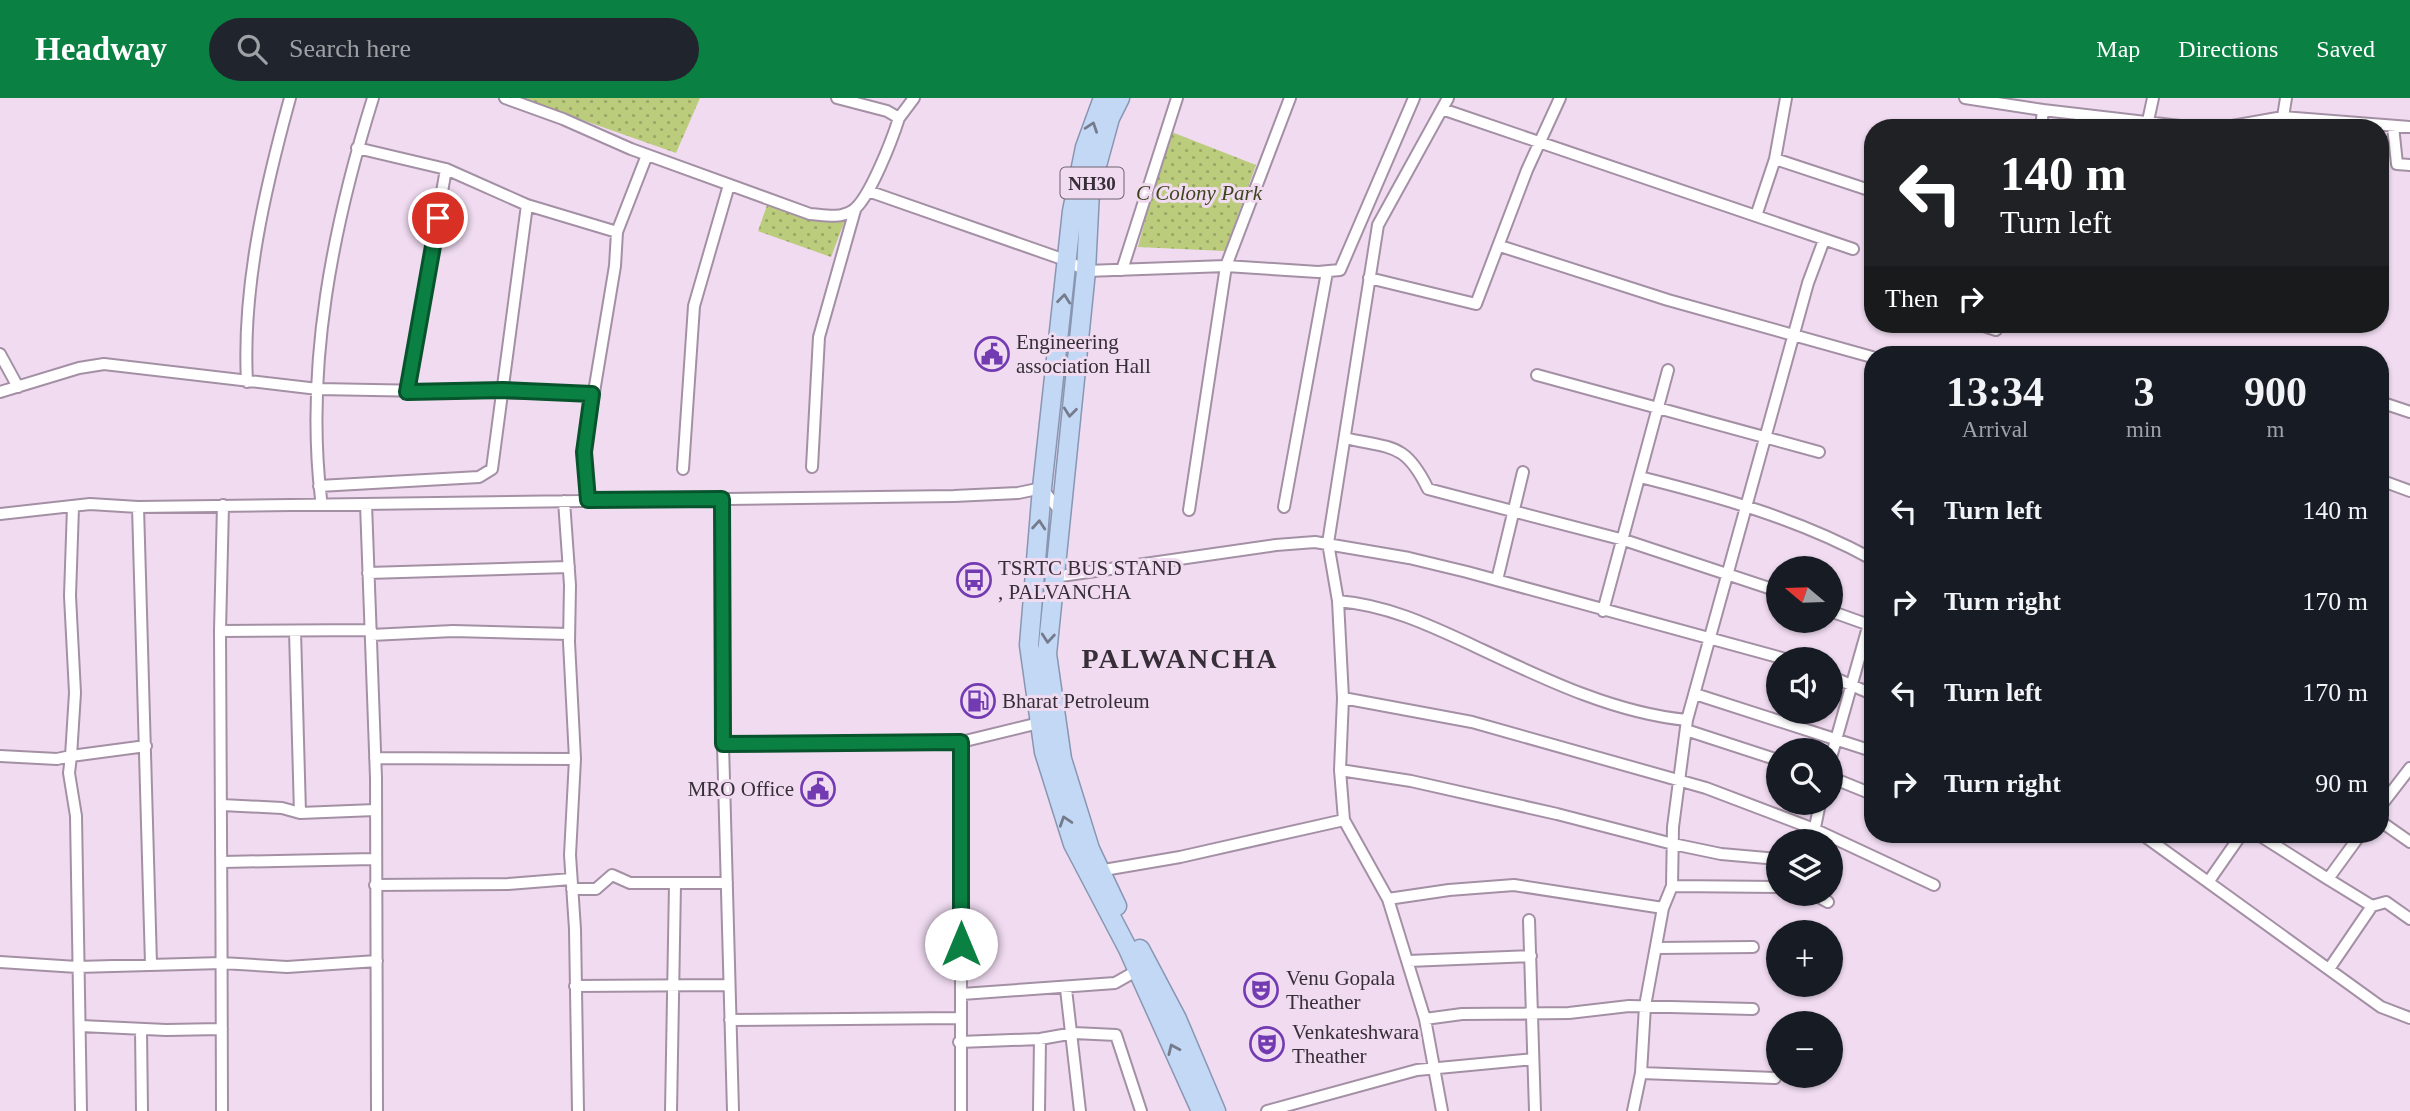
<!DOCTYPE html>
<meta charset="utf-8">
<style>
:root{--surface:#171b24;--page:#20242c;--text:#f1f3f6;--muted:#9ea1a6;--accent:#0b8043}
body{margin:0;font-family:Georgia,serif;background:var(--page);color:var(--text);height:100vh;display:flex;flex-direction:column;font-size:26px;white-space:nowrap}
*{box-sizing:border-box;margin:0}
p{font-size:23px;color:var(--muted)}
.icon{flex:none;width:38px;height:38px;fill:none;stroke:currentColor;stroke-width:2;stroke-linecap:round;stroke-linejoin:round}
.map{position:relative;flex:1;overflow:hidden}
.sheet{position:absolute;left:1864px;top:248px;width:525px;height:497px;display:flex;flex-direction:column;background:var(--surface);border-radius:28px;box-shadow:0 2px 5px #0004}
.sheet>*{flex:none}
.top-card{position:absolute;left:1864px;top:21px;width:525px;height:214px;border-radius:28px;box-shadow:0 2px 5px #0004;background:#202124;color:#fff;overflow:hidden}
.needle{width:46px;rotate:289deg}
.tools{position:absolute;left:1766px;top:458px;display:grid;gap:14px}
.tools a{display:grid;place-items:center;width:77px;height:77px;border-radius:50%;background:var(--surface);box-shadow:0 2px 5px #0004;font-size:35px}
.pin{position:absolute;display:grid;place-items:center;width:60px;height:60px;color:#fff;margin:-30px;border:4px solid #fff;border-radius:50%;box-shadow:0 2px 7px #0007}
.me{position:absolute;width:77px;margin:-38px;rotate:0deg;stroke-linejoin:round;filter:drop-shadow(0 0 5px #0008)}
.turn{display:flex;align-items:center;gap:24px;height:147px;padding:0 21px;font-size:32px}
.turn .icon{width:91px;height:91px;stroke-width:2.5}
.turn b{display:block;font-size:49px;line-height:60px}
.then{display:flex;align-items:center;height:66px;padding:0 21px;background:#0003;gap:14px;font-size:26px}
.eta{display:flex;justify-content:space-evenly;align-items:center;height:119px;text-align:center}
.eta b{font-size:42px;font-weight:700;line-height:49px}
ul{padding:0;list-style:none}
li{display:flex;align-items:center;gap:21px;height:91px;padding:0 21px}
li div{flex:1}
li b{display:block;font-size:26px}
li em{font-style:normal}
header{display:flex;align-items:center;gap:42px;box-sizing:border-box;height:98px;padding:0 35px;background:var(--accent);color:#fff}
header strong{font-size:33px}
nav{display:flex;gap:38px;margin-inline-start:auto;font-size:24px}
.search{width:490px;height:63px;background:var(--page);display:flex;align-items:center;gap:18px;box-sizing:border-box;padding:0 24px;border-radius:38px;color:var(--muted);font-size:26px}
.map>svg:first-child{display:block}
.park{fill:url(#park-dots)}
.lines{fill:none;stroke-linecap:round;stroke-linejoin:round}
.minor-casing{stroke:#a490a5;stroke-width:14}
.trunk-casing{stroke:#8896b1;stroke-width:21}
.minor{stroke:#fff;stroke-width:10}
.trunk{stroke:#c2d8f4;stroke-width:18}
.oneway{stroke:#767b8c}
.route-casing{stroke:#07532c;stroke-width:18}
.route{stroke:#0b8043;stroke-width:12}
.labels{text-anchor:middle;stroke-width:6;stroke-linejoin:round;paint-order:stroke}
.shield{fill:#f0dbf1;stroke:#6e636f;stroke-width:2}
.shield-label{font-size:19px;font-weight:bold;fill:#372f37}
.park-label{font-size:21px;font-style:italic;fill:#3c441c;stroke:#f0dbf1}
.poi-label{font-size:21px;fill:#372f37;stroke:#f0dbf1;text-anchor:start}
.district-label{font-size:28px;font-weight:bold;letter-spacing:2px;fill:#372f37;stroke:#f0dbf1}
</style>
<header>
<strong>Headway</strong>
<div class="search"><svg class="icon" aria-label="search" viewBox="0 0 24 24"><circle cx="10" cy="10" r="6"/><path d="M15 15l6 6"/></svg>Search here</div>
<nav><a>Map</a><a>Directions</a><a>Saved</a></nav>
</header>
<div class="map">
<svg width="2410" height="1013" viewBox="0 0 2410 1013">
<defs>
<pattern id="park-dots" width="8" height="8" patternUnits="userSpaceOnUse" patternTransform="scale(1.75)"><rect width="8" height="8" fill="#bbcc7c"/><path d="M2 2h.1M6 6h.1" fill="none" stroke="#99a666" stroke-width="1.8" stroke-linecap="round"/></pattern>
</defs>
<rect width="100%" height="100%" fill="#f0dbf1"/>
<path class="park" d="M520,0H700L676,55Z
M1169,33L1256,67L1225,153L1138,149Z
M771,96L845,122L831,159L758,133Z"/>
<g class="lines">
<g class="minor-casing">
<path id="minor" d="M505,0L563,21L631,51L810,116C824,117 839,121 852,113C869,103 893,39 899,20L887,13L837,0
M1965,0L2043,12
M1442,11L1853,151
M2283,19L2286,0
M899,20L914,0
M2148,23L2153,0
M2393,28L2397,66L2410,67
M2041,30L2043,12L2197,30
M2221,30L2283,19L2410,29
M357,50L446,71L527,107L617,134
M1775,61L1872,93
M868,93L1068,163L1086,173L1226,168L1318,174L1340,172L1414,0
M1756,118L1775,61L1786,0
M1500,148L1668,202L1872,259
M1122,172L1177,0
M1369,180L1476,206L1527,72L1560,0
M1978,226L1996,232L1999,226
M0,256L18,289
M2231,257H2246
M1537,277L1819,354
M247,284C242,189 265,91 290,0
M0,294L79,270L104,266L318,291L592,296
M407,294L446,71
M2380,304L2410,314
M1345,340C1392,351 1405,344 1428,391L1624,442L1778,493
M812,369L819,239L855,112
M683,371L694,208L729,87
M1640,379C1720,399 1799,421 1872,461
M2380,382L2410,393
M319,388L479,379L492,371L527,107
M321,401C305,266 333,128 373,0
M722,401L723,646L733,1013
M564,403L570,487L569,544L575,661L570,757L575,831L578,1013
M588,403L584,354L615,168L617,134L647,57
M366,406L376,680L377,1013
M73,409L70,498L75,595L71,658L146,648
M138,409L151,866
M1284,409L1327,174
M1189,412L1226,168L1290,0
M0,416L90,406L138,409L954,398L1018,395L1042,390L1059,412
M368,475L569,469
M1054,479L1276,447L1315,444L1409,460L1467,474L1789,562
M1497,482L1523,374
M1338,503C1386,507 1427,526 1470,546C1538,578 1612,615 1687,622
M1603,513L1668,272
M1830,513L1872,528
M220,533L223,407
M295,533L300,715
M371,537L453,533L569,536
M1830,578L1872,596
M1695,596L1872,653
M1343,600L1472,624L1706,690L1814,731L1934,787
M1686,632L1778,662
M961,644V1013
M723,646L961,644L1039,625L1042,629
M0,658L57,661L71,658L69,675L76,718L81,1013
M375,660L575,661
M1830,663L1872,515
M1340,672L1411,683L1557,716L1673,746L1721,756L1778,761
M1830,679L1872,696
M222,707L282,710L300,715L375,712
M2380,709L2410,670
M2380,723L2410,744
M2143,737L2381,909L2410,920
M2259,737L2328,781
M2360,737L2328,781L2372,808
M1812,744L1820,705
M223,764L374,761
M1098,773L1180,759L1344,722
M2209,783L2241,737
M375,787L508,786L571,781
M1672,788L1778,789
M572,791H596L612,777L630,785H727
M1813,796L1828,804
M1388,801L1449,792L1514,787L1663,810
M1529,822L1535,1013
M1658,850L1753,849
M1408,863L1531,858
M0,864L77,869L222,865L287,869L377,863
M2329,871L2372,808L2386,804L2410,821
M575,888L729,887
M1066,891L1080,1013
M962,896L1115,885L1138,872
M1425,921L1462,916L1569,915L1629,908L1753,911
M730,922L959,920
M81,928L166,932L222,931
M141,931L142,1013
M959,944L1040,941L1074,935L1116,937L1141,1013
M1641,975L1775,980
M222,1013C221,853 222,693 220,533L371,532
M671,1013L675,786
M1039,1013L1040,941
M1267,1013L1417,972L1533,961
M1442,1013L1425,921L1388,801L1344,722L1340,672L1343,600L1338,503L1328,445L1378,127L1448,0
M1633,1013L1641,975L1645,908L1663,810L1672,788L1673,729L1687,622L1808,185L1824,142"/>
</g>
<g class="trunk-casing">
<path id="trunk" d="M1103,0L1085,49L1072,113L1042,390L1029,547L1044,654L1073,746L1128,851L1201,1013
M1117,808L1090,751L1062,661L1047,556L1086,173L1090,93L1110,20L1120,0
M1140,851L1177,921L1216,1013"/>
</g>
<use href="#minor" class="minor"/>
<use href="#trunk" class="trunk"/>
</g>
<defs><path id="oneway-chevron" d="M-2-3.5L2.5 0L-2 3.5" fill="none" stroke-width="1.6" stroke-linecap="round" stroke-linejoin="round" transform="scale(1.75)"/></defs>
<g class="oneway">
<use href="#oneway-chevron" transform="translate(1092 29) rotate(-71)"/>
<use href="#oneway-chevron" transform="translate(1064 201) rotate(-84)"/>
<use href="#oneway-chevron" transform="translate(1070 314) rotate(96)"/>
<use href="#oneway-chevron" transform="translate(1039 427) rotate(-85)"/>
<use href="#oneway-chevron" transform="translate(1048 540) rotate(95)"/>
<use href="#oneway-chevron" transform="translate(1065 723) rotate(-108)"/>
<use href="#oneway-chevron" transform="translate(1173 951) rotate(-114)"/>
</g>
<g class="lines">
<g class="route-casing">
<path id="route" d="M438,120L407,294L503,292L592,296L584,354L588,402L722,401L723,646L961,644V846"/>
</g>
<use href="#route" class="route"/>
</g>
<defs>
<g id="civic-ring" transform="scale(1.75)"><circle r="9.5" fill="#f0dbf1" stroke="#733bb1" stroke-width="1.5"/><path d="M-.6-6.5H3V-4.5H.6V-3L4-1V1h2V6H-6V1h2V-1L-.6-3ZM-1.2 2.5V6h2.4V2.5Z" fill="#733bb1"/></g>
<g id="bus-ring" transform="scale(1.75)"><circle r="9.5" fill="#f0dbf1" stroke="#733bb1" stroke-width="1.5"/><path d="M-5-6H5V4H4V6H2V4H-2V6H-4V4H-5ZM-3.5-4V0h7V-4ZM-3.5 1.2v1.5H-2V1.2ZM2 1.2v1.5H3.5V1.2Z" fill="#733bb1"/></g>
<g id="fuel-ring" transform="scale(1.75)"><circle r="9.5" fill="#f0dbf1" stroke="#733bb1" stroke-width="1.5"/><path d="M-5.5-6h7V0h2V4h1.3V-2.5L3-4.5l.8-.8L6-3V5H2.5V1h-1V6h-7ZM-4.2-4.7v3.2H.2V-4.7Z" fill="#733bb1"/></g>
<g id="theatre-ring" transform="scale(1.75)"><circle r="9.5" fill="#f0dbf1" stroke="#733bb1" stroke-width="1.5"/><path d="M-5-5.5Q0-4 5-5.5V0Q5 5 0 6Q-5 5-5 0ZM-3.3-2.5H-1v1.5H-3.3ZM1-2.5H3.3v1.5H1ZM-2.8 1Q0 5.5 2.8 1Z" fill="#733bb1"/></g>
</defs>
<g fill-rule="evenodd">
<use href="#civic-ring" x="992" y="256"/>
<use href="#bus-ring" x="974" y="482"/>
<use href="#fuel-ring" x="978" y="603"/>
<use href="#civic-ring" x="818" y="691"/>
<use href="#theatre-ring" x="1261" y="892"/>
<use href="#theatre-ring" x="1267" y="946"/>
</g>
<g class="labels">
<rect class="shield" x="1060.5" y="69.5" width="63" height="31" rx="5"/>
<g class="shield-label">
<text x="1092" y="92">NH30</text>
</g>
<g class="park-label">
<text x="1199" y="102">C Colony Park</text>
</g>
<g class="poi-label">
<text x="1016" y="251">Engineering<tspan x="1016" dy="24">association Hall</tspan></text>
<text x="998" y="477">TSRTC BUS STAND<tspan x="998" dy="24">, PALVANCHA</tspan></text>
<text x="1002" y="610">Bharat Petroleum</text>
<text x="794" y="698" text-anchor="end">MRO Office</text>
<text x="1286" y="887">Venu Gopala<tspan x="1286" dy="24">Theather</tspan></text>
<text x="1292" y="941">Venkateshwara<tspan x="1292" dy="24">Theather</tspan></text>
</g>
<g class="district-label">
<text x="1180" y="570">PALWANCHA</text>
</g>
</g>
</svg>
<div class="tools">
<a><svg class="needle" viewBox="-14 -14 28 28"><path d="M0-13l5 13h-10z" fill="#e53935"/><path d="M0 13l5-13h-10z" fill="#9ea1a6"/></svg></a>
<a><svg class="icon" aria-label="sound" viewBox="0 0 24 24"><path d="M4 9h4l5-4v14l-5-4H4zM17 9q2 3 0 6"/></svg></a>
<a><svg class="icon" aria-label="search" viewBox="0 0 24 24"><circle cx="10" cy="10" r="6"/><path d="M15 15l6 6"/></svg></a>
<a><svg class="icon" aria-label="layers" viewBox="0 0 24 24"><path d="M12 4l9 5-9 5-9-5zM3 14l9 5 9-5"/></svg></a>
<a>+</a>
<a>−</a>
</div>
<div class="pin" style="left:438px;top:120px;background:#d93025"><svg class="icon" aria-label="arrive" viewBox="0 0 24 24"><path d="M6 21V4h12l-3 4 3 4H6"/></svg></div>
<svg class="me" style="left:961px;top:846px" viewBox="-20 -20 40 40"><circle r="19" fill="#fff"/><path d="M0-13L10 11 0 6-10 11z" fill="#0b8043"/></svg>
<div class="top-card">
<div class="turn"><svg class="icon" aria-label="left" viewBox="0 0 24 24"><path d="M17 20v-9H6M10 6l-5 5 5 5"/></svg><div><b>140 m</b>Turn left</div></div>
<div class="then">Then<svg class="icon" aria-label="right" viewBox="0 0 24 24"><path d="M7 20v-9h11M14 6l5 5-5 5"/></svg></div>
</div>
<section class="sheet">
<div class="eta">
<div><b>13:34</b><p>Arrival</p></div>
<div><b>3</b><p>min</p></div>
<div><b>900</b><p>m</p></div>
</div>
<ul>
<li><svg class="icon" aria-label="left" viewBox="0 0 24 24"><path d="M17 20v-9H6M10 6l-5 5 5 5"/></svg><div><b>Turn left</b></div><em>140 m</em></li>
<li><svg class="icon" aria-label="right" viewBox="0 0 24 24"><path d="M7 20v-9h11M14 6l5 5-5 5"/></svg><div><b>Turn right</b></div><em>170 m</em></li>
<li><svg class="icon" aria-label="left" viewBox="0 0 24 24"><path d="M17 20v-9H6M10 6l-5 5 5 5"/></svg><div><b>Turn left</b></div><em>170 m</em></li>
<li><svg class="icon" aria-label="right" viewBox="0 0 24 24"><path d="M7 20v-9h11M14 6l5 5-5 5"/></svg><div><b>Turn right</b></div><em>90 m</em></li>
</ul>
</section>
</div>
